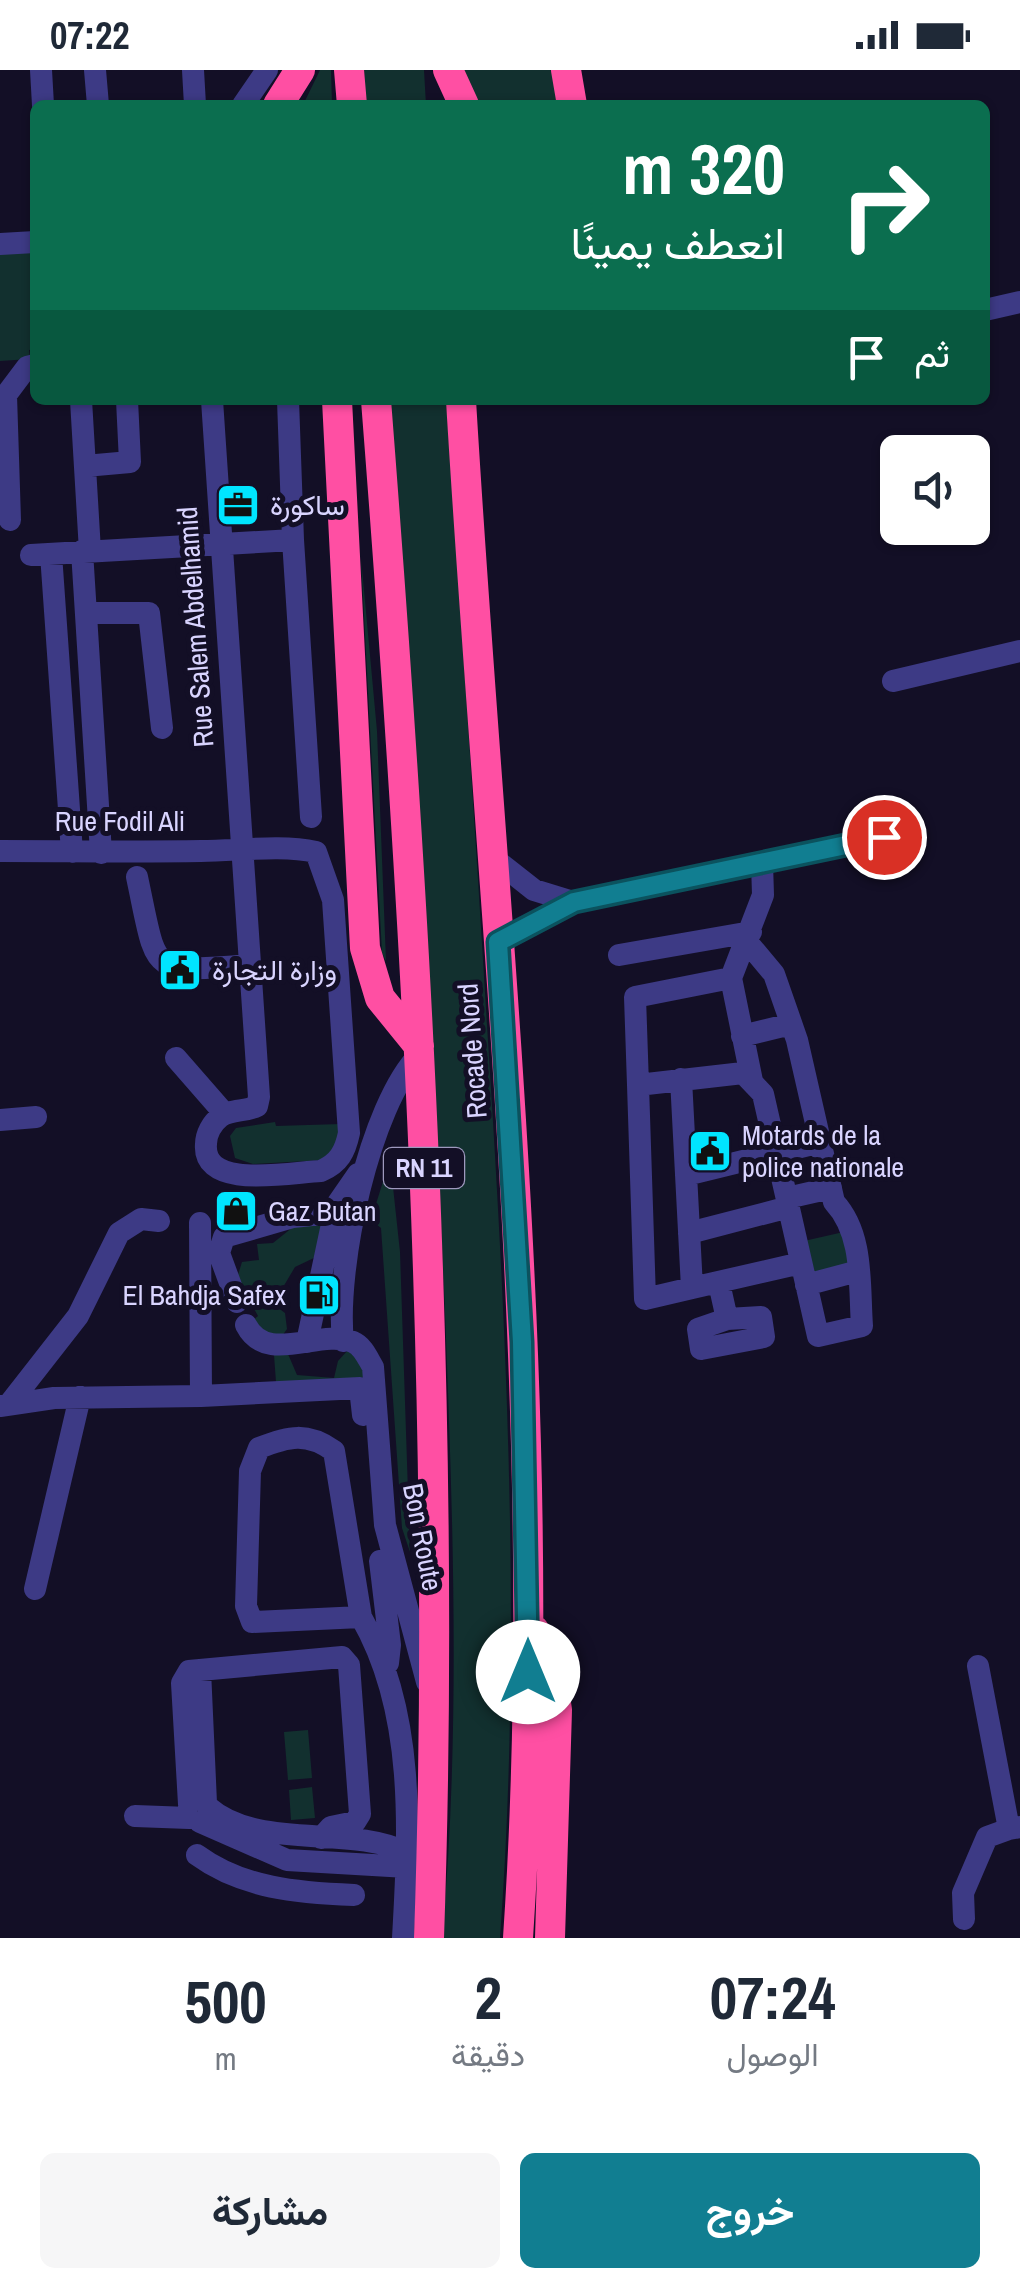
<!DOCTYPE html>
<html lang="ar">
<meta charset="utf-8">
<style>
:root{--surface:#fff;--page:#f6f6f7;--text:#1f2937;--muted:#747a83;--accent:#117e91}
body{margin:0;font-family:"Archivo Narrow",Vazirmatn,sans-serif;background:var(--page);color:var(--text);direction:rtl;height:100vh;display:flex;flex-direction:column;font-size:38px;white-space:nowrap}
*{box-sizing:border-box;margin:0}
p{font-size:32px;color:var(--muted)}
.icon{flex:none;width:55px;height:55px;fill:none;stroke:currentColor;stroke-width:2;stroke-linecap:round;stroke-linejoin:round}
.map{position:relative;height:1868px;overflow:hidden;direction:ltr}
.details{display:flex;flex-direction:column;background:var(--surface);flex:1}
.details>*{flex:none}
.banner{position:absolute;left:30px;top:30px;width:960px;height:305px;border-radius:15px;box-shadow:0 2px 8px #0004;direction:rtl;background:#0b6e4f;color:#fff;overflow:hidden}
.fabs{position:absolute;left:880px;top:365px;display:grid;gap:20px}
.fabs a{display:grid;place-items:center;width:110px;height:110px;border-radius:15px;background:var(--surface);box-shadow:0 2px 8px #0004;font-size:50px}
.pin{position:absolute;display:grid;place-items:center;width:85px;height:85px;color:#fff;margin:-42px;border:5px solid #fff;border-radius:50%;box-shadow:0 2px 10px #0007}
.me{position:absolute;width:110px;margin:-55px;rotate:0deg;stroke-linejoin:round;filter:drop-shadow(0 0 8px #0008)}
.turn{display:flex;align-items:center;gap:35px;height:210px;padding:0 40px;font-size:45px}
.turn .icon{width:130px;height:130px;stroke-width:2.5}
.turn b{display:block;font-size:70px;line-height:85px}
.then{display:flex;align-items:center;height:95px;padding:0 40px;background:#0003;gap:20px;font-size:38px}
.eta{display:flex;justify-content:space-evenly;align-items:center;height:170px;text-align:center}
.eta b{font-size:60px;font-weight:700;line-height:70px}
.cta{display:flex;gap:20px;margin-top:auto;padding:20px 40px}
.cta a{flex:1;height:115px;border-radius:15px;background:var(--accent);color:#fff;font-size:40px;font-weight:700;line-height:115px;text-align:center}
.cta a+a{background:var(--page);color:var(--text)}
.status{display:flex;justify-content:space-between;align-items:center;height:70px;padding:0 50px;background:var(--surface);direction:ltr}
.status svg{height:28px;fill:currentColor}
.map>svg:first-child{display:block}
.green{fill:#12302f}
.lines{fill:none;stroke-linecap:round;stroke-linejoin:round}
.minor{stroke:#3d3a85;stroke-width:22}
.highway{stroke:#ff4fa3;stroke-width:30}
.route-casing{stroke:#0b525e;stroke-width:25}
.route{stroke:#117e91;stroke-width:18}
.labels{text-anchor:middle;stroke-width:10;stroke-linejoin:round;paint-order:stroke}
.shield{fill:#130f26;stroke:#9e99be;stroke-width:2.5}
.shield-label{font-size:25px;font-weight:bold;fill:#d9d4ff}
.poi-label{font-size:28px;fill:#d9d4ff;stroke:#130f26;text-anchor:start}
.street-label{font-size:28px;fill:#d9d4ff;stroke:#130f26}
</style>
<div class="status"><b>07:22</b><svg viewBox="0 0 49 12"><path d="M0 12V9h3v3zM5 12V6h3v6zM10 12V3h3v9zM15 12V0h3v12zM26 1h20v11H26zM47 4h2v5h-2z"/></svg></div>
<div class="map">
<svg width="1020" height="1868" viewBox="0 0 1020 1868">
<rect width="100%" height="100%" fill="#130f26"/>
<path class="green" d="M320,0H331L332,35H303Z
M364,0H424L426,35H366Z
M457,0H551L556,10V35H474Z
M35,182V279L29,280L30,289L0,291V184Z
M388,330H446C461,544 475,757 488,971C507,1269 522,1570 500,1868H442C461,1661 453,1449 445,1242C432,937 408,634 388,330Z
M361,488L377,661L386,891L382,883Z
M275,1052L276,1056L341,1054L343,1069L325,1090L253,1094L235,1088L230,1066L236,1058Z
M390,1089L400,1182L410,1482L402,1458L381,1158L371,1150Z
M329,1153L318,1186L295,1197L273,1234L285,1243L287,1259L282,1266L270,1265L252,1251L258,1246L237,1208L242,1192L259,1190L257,1174L273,1173L293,1157Z
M848,1161L855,1194L811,1204L804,1171Z
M348,1280L374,1307L276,1312L274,1285L288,1284L297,1305L334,1308L338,1291Z
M308,1660L312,1708L288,1710L284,1662Z
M312,1717L315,1748L291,1750L289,1720Z"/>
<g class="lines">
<path class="minor" d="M41,0L43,35
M95,0L98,35
M193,0L195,35
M243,35L267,0
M0,174L35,172
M985,240L1020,232
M81,330L90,481
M288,330L293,470
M85,396L130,392L127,330
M10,450L6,325L27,297L35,295
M82,481L101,783
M51,484L72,782
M31,485L293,470L311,747
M86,543H149L162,658
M893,611L1020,581
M0,781C67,781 134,782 201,781C238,781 280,774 316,782L333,830L349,1063C345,1082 339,1093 321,1101C291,1102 202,1121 206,1074C206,1064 212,1053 220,1047C230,1039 246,1042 257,1036L259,1027L212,330
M492,787L534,820L573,832
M137,807C158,905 147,903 249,895
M498,872L573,832L762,793
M748,873L774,904L797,970L834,1132C864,1164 859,1214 862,1256L818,1266L763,1024L743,1003L638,1015L635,927L731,908L763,825L762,793L885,767
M619,885L751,862
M731,908L752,1011
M742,966L791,954
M176,988L224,1043
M681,1009L692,1218L801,1193
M638,1015L645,1229L692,1218
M0,1050L36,1047
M686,1105L821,1072
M787,1128L831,1118
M689,1163L789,1137
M719,1213L727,1249L698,1259L701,1279L764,1267L761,1247L727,1249
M806,1215L858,1201
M237,1232L219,1183L224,1167L293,1147L331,1143L358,1104
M246,1255C267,1296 319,1258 353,1272C363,1276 368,1289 373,1297L385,1455L427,1612
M343,1271C335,1200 369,1035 420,984
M307,1272L335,1140
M201,1326L360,1318L363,1345
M10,1333L78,1246L119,1163L141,1149L159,1151
M0,1336L54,1328L201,1326L200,1153
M380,1491L390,1575L388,1593
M35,1519L80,1327
M361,1547L252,1552L246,1536L250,1401L259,1378C289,1366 307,1362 334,1381L361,1547C416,1642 409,1762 403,1868
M978,1596L1009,1759L1020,1757
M200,1600L206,1733
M189,1734L182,1613L189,1601L342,1587L349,1595L360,1744L355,1752L331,1757L321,1768
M208,1737C258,1781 351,1754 407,1783
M135,1746L189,1748
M200,1752L287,1790L407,1797
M197,1785C242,1818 298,1823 354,1825
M964,1849L963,1823L987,1767L1009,1759"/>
<path class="highway" d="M349,0L352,35
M448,0L464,35
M566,0L572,35
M278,35L300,0
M337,330L365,878L380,928L419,976
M376,330C416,842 447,1355 429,1868
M461,330C491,841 553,1355 518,1868
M534,1560L552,1605L557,1640L550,1868"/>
</g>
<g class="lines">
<g class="route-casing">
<path id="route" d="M528,1602L522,1272L498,872L574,832L884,767"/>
</g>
<use href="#route" class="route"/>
</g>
<defs>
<g id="office-square" transform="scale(2.25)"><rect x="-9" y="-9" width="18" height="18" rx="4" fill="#00e5ff" stroke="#130f26"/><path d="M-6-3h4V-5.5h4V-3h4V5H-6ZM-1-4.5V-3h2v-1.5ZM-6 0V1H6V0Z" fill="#111"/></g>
<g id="civic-square" transform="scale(2.25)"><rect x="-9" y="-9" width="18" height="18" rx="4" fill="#00e5ff" stroke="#130f26"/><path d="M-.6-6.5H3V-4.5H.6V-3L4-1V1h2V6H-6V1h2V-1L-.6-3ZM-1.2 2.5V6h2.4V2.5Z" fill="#111"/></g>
<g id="shop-square" transform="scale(2.25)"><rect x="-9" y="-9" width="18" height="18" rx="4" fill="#00e5ff" stroke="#130f26"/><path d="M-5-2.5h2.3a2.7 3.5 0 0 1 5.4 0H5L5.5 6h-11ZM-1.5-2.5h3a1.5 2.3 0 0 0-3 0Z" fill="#111"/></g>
<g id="fuel-square" transform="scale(2.25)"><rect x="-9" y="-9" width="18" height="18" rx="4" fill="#00e5ff" stroke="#130f26"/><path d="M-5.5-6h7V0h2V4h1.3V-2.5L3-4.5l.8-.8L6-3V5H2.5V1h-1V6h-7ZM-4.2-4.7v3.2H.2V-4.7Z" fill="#111"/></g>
</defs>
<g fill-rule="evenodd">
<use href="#office-square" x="238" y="435"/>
<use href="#civic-square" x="180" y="900"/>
<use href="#civic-square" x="710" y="1081"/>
<use href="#shop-square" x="236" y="1141"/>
<use href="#fuel-square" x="319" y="1225"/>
</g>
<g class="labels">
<rect class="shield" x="384" y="1078" width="80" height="40" rx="8"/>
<g class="shield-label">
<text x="424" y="1107">RN 11</text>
</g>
<g class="poi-label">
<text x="270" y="445">ساكورة</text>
<text x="212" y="910">وزارة التجارة</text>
<text x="742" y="1075">Motards de la<tspan x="742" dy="32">police nationale</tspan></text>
<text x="268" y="1151">Gaz Butan</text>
<text x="286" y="1235" text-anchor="end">El Bahdja Safex</text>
</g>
<g class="street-label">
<text transform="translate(195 557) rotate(-94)" y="10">Rue Salem Abdelhamid</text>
<text x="120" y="761">Rue Fodil Ali</text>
<text transform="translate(472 981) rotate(-94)" y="10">Rocade Nord</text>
<text transform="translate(423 1467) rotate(79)" y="10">Bon Route</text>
</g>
</g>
</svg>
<div class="fabs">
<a><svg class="icon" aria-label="sound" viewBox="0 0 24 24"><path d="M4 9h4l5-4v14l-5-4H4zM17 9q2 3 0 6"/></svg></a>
</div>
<div class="pin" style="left:884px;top:767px;background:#d93025"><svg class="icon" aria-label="arrive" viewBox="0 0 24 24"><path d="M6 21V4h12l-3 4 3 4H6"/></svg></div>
<svg class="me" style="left:528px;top:1602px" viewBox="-20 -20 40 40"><circle r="19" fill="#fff"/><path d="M0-13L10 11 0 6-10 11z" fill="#117e91"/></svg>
<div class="banner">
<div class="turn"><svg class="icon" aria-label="right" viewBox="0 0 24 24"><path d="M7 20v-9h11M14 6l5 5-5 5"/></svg><div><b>320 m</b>انعطف يمينًا</div></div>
<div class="then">ثم<svg class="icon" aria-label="arrive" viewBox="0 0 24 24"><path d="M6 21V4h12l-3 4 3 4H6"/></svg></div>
</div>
</div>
<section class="details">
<div class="eta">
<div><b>07:24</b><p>الوصول</p></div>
<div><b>2</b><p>دقيقة</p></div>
<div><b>500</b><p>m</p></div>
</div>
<div class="cta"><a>خروج</a><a>مشاركة</a></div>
</section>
